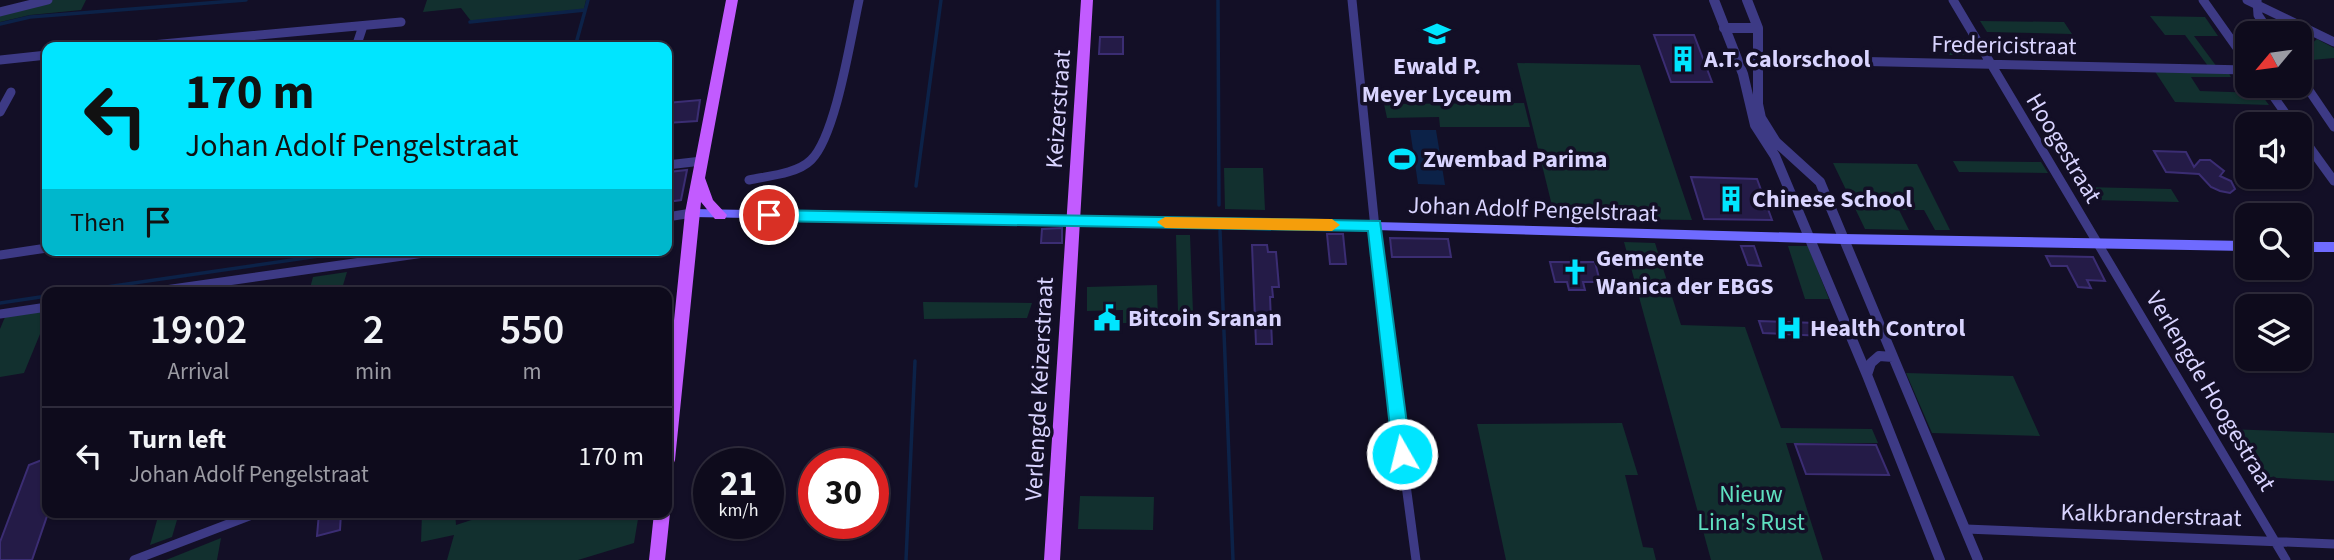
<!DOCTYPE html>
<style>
:root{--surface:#0e0b1c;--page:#171425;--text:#f1f3f6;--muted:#9b9ba3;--line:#2e2b3b}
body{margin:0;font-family:"Source Sans 3",sans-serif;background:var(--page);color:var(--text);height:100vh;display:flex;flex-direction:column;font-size:26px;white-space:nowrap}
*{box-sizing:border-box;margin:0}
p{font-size:23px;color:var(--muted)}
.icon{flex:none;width:38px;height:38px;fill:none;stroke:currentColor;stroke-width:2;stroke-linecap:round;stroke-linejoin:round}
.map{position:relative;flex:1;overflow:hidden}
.drawer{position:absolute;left:42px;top:287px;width:630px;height:231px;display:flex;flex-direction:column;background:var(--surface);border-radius:14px;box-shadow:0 2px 5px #0004,0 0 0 2px var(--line)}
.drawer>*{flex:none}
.top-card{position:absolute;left:42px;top:42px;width:630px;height:214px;border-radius:14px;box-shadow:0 2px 5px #0004,0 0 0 2px var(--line);background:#00e5ff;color:#111;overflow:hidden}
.needle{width:46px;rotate:241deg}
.tools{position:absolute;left:2235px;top:21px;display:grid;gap:14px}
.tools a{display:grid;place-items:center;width:77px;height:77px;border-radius:14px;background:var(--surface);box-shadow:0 2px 5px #0004,0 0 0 2px var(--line);font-size:35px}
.speed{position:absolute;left:693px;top:448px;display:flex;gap:14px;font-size:35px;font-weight:700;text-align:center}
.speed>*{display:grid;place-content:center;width:91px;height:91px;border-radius:50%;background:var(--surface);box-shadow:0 2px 5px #0004,0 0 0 2px var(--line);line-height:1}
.speed small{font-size:18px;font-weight:400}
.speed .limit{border:10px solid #d22;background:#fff;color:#111}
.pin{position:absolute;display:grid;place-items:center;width:60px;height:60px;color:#fff;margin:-30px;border:4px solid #fff;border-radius:50%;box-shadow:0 2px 7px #0007}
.me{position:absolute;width:77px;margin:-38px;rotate:352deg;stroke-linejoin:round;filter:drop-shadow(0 0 5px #0008)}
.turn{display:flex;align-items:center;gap:24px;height:147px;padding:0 28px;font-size:32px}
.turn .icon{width:91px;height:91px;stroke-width:2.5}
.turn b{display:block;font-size:49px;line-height:60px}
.then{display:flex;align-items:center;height:66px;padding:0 28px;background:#0003;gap:14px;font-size:26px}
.eta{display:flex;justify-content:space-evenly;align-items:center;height:119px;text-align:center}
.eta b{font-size:42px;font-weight:600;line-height:49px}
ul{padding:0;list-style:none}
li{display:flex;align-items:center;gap:21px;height:98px;padding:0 28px;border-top:2px solid var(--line)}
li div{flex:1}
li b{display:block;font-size:26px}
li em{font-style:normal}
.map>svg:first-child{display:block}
.green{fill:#12302f}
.water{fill:#0c2248}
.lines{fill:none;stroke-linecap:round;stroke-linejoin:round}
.stream{stroke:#0c2248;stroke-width:3.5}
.building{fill:#241b47;stroke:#3b2d73;stroke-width:2}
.minor{stroke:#3d3a85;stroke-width:9}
.tertiary{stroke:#3d3a85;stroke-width:10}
.secondary{fill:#6f6bff;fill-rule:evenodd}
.primary{fill:#c25bff;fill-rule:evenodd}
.route{fill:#00e5ff;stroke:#0095a6;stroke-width:2}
.slow{fill:#f59e0b}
.labels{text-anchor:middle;stroke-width:7;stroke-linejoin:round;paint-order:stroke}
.street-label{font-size:24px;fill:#d9d4ff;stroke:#130f26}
.poi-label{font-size:24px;font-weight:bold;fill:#d9d4ff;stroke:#130f26;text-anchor:start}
.park-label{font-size:24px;fill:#5fe0c0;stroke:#130f26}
</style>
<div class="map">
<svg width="2334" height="560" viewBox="0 0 2334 560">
<rect width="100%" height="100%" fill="#130f26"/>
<path class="green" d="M53,0H86L81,10L30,15L0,22V13Z
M427,0H586L584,9L471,21L461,8L423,12Z
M2150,16L2205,17L2218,36H2194L2217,67L2208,66L2185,35H2165Z
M1980,21L2064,22L2072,34L1987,32Z
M1936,39H1964L1974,55H1946Z
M2317,39L2334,48V58L2300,61V48L2309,46Z
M1517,63L1640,65L1692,220L1555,218Z
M2154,70L2228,72L2231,77H2191L2200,91L2260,93L2269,105L2175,102Z
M1524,103L1530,127H1440L1439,117L1387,118L1384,104Z
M1953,161L2041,162L2048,173L1959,172Z
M1833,163L1917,164L1950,230H1935L1924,210H1899L1909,230L1865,229Z
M1224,168H1263L1265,210L1225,209Z
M2083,187L2171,189L2179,202L2090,200Z
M1176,235H1190L1193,312H1178Z
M1624,242L1655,243L1681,325L1745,327L1781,428L1872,429L1878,443H1786L1823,560H1711Z
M1788,246H1808L1829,299H1805Z
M347,272L341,292H309L313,277Z
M1157,285L1158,323H1123V310L1087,311V287Z
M923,302L1032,303L1027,318L924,319Z
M47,310V317L24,373L0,377V329L5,317Z
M1906,373L2013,376L2040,436L1932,433Z
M1622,423L1638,475H1625L1643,547L1653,548L1656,560H1506L1477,424Z
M2227,429L2334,433V481L2258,477Z
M1080,496L1154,497L1153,530L1078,529Z
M159,513H179L172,537L150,545Z
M422,513H455L456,525L493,513H639L634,543L578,560H447L454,535L421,542Z
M221,538L217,560H166Z"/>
<path class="water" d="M1410,130H1436L1445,185L1418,184Z"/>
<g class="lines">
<path class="stream" d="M1218,0L1219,205
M470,22L585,10
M0,24L30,17L246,0
M575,47L588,0
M916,186L941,0
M1220,231L1233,560
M72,292L360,250
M0,303L47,296
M906,560L915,361"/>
</g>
<path class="building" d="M1654,35H1694L1712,82H1671Z
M1100,37H1123V54H1099Z
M700,100L697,121L667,123V103Z
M2154,151L2186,152L2194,167L2200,160H2210L2224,171L2220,176L2231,181L2235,189L2230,193L2220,191L2211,187L2199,174L2166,172Z
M687,170L681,200L667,202L669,172Z
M1691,177L1757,179L1772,220L1704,219Z
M1062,228V243H1041L1042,229Z
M1327,234H1343L1346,264H1330Z
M1390,238L1448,239L1451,257H1392Z
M1252,245H1267L1268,252H1276L1279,287H1272L1273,297H1270L1272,344H1256Z
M1741,246H1754L1761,266L1748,265Z
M2046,256L2093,257L2105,281L2087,280L2091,288L2078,287L2067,266H2051Z
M1550,262H1595L1600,282H1583L1585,290H1569L1567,282H1555Z
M1759,321L1818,323L1822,336L1763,333Z
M1795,444L1876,445L1889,475L1806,474Z
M47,458V516L32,560H0V542L29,465Z
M319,513H341L340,530L317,536Z"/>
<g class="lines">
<path class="minor" d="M1352,0L1385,327L1416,560
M1953,0L2286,560
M2203,0L2247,62
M2247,0L2334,42
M2257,0L2258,15L2270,33
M0,12L48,0
M130,47L401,22
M356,47L363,26
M1760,59L2247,70
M0,60L47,55
M2300,77L2334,127
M2266,86L2293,124
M0,112L11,92
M2300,134L2334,181
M667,165L702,161
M749,180C767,176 797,174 811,160C836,136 851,36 859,0
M667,217L692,213
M0,255L47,248
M151,292L445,250
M0,314L47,307
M1966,529L2334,544
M134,560L257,513"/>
<path class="tertiary" d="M1714,0L1743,74L1755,125L1775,156L1867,375L1940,560
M1747,0L1758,28V104L1761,118L1776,142L1820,182L1978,560
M1724,28H1758
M1867,375L1871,363L1879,356L1893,357"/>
<path class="secondary" d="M692,209L1375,222L1843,234L2247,241V251L1843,244L1375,230L692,217L686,213Z
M2300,242H2334V252H2300Z"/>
<path class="primary" d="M726,0H738L705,178L713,200L727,215L725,219H715L701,202L675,460L673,465L667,467V389L685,213Z
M1081,0H1093L1060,560H1044Z
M667,508L670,513L665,560H649L654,513H667Z"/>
</g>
<path class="route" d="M769,210L1380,221L1411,454L1408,459L1402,461L1396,459L1393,454L1368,231L769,221L762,215Z"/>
<path class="slow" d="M1165,217L1332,219L1340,225L1332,231L1165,228L1157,222Z"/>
<defs>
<g id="school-bare" transform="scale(2.1)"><path d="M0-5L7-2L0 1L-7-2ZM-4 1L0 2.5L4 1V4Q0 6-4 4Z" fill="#00e5ff" stroke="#130f26" stroke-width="2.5" paint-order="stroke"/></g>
<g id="building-bare" transform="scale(2.1)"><path d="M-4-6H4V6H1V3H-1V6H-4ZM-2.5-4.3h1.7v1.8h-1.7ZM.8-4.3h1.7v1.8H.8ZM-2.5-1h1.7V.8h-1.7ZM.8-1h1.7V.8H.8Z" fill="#00e5ff" stroke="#130f26" stroke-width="2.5" paint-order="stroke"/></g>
<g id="stadium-bare" transform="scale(2.1)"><path d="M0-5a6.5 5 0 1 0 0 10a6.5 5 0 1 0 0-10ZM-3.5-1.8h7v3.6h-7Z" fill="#00e5ff" stroke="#130f26" stroke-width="2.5" paint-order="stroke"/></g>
<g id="church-bare" transform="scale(2.1)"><path d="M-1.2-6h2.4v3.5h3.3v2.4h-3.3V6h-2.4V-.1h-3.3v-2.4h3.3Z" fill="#00e5ff" stroke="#130f26" stroke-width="2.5" paint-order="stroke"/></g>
<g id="civic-bare" transform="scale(2.1)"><path d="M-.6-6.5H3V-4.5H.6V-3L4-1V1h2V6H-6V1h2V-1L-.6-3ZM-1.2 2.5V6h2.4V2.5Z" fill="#00e5ff" stroke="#130f26" stroke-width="2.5" paint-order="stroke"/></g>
<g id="hospital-bare" transform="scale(2.1)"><path d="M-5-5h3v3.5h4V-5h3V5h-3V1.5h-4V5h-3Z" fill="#00e5ff" stroke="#130f26" stroke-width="2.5" paint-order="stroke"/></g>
</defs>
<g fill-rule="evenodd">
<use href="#school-bare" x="1437" y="34"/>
<use href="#building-bare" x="1683" y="59"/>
<use href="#stadium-bare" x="1402" y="159"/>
<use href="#building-bare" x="1731" y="199"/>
<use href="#church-bare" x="1575" y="272"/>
<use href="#civic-bare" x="1107" y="318"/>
<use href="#hospital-bare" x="1789" y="328"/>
</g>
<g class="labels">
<g class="street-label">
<text transform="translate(2004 45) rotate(1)" y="8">Fredericistraat</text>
<text transform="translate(1058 109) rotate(-86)" y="8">Keizerstraat</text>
<text transform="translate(2064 148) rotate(59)" y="8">Hoogestraat</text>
<text transform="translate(1533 209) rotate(2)" y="8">Johan Adolf Pengelstraat</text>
<text transform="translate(1039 389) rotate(-87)" y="8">Verlengde Keizerstraat</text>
<text transform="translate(2211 391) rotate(59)" y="8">Verlengde Hoogestraat</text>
<text transform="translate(2151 515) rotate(2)" y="8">Kalkbranderstraat</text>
</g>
<g class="poi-label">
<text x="1704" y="67">A.T. Calorschool</text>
<text x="1437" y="74" text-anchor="middle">Ewald P.<tspan x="1437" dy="28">Meyer Lyceum</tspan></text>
<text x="1423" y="167">Zwembad Parima</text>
<text x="1752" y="207">Chinese School</text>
<text x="1596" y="266">Gemeente<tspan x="1596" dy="28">Wanica der EBGS</tspan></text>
<text x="1128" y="326">Bitcoin Sranan</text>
<text x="1810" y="336">Health Control</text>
</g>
<g class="park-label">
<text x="1751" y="502">Nieuw<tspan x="1751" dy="28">Lina's Rust</tspan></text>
</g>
</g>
</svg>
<div class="tools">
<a><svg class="needle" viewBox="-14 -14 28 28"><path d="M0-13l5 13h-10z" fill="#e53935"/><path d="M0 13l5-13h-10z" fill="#9b9ba3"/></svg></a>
<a><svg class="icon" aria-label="sound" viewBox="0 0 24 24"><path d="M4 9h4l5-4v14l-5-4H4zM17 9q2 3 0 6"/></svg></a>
<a><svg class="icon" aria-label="search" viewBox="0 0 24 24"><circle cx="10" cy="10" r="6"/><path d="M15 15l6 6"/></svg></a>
<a><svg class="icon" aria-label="layers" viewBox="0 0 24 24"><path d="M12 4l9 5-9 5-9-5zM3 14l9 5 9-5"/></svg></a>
</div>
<div class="speed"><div>21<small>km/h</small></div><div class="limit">30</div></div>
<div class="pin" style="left:769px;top:215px;background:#d93025"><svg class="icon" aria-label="arrive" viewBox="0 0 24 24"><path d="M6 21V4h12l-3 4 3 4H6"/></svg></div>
<svg class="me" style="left:1402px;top:454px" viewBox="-20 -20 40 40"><circle r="17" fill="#00e5ff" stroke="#fff" stroke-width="3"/><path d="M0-11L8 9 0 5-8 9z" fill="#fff"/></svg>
<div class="top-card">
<div class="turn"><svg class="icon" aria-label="left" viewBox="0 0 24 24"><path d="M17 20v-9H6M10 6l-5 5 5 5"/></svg><div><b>170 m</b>Johan Adolf Pengelstraat</div></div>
<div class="then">Then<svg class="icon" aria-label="arrive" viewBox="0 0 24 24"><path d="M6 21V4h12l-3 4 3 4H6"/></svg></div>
</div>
<section class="drawer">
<div class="eta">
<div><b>19:02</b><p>Arrival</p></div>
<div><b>2</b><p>min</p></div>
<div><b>550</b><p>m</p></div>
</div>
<ul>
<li><svg class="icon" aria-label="left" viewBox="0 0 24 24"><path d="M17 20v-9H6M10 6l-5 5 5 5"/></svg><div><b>Turn left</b><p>Johan Adolf Pengelstraat</p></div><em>170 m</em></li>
</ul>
</section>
</div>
